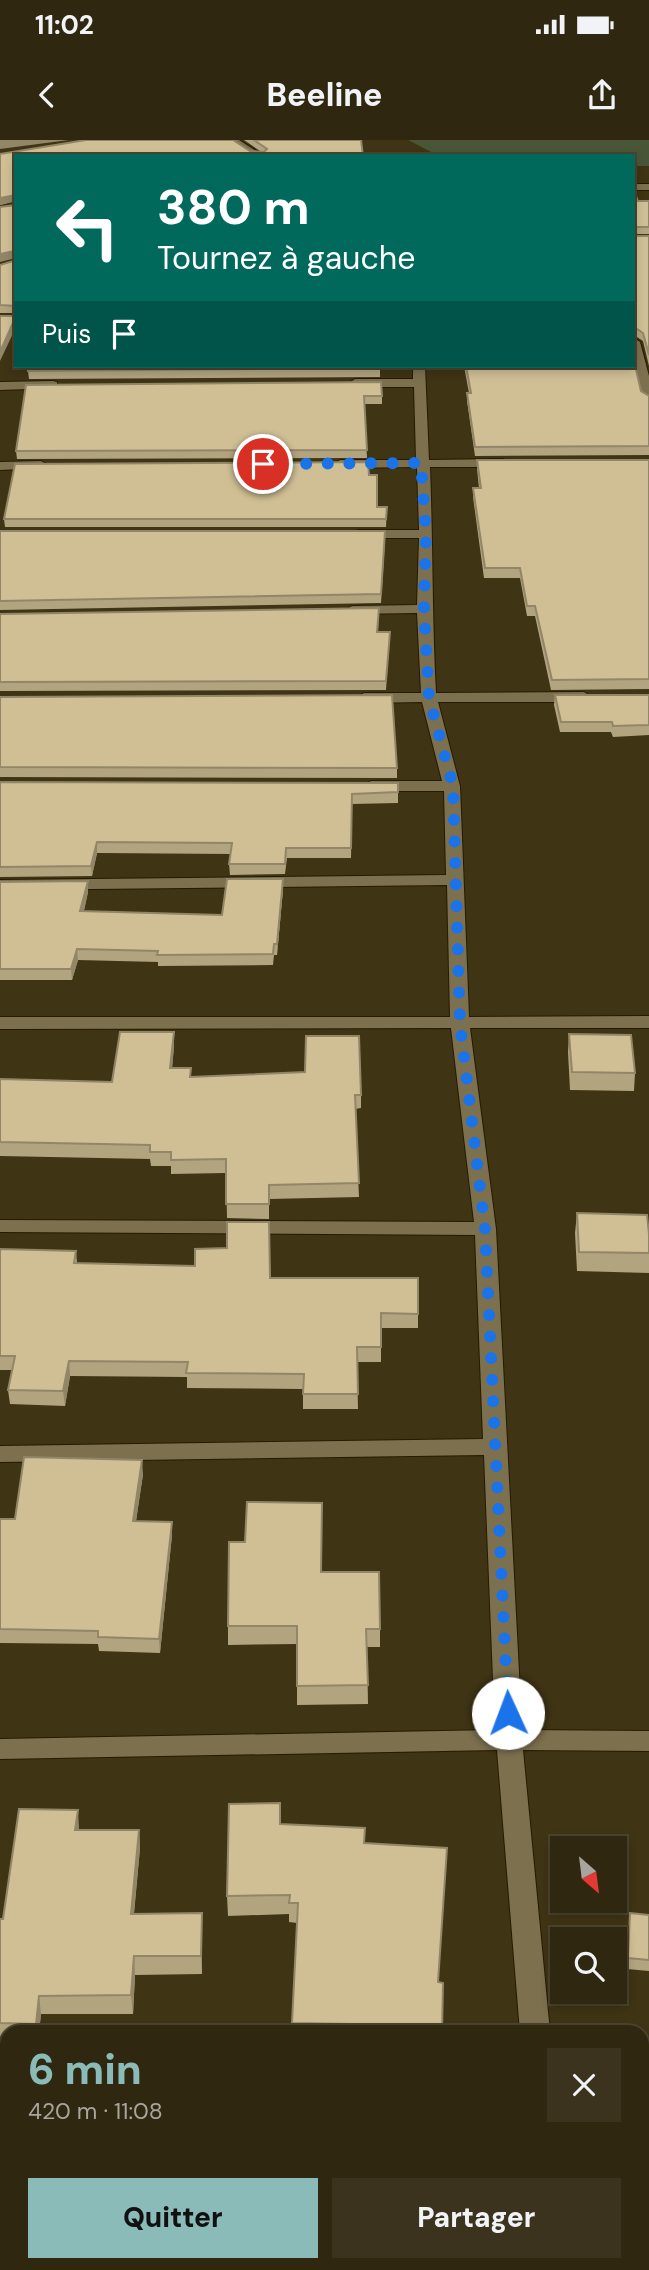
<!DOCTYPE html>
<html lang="fr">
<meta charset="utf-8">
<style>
:root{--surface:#2f270f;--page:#3b331d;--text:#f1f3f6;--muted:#a7a59e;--line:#4a442f;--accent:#8bbbb9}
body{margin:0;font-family:"DM Sans",sans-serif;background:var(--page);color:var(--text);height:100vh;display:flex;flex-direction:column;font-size:26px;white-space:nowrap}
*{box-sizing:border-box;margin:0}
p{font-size:23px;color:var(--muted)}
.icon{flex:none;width:38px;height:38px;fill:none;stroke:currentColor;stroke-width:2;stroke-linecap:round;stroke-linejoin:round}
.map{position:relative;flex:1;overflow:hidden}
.sheet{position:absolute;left:0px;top:1885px;width:649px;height:247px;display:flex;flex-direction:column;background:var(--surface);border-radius:21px 21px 0 0;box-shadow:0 4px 10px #0003,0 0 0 2px var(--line)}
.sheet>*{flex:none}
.hud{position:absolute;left:14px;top:14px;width:621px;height:214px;border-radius:0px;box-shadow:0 4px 10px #0003,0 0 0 2px var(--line);background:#00695c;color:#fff;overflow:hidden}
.needle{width:46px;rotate:152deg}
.fabs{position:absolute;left:550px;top:1696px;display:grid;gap:14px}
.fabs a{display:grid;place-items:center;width:77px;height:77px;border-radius:0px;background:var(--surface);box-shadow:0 4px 10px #0003,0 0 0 2px var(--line);font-size:35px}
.pin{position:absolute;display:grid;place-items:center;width:60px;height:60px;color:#fff;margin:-30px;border:4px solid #fff;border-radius:50%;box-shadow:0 2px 7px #0007}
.me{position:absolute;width:77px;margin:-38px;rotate:358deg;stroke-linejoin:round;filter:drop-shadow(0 0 5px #0008)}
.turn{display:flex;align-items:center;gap:24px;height:147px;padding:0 28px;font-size:32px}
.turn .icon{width:91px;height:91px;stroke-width:2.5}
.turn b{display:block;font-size:49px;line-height:60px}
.then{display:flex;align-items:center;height:66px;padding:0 28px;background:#0003;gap:14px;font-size:26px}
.round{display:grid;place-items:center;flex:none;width:74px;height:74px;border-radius:0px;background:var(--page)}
.overview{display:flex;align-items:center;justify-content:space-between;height:119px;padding:0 28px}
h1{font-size:42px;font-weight:800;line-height:52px;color:var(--accent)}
.action{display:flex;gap:14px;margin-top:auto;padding:14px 28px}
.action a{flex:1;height:80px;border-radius:0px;background:var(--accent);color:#111;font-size:28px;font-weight:800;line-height:80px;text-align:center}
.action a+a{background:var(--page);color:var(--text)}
.status{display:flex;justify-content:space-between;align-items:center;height:49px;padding:0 35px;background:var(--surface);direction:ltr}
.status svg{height:19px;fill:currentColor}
header{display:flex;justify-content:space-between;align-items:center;height:91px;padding:0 28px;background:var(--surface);font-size:32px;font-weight:800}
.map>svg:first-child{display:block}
.green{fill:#485637}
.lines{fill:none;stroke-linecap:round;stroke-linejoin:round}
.street-casing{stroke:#261b00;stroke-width:2}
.street{fill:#7c704f;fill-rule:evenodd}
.wall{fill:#b3a480}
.shaded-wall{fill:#928668}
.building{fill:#d0bf95;stroke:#928668;stroke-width:2}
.route{stroke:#1a73e8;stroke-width:12;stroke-dasharray:0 21.6}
</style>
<div class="status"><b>11:02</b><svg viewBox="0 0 49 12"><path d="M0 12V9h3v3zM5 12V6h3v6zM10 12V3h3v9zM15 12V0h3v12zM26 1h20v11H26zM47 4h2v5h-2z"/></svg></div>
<header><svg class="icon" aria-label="back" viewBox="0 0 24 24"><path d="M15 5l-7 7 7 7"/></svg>Beeline<svg class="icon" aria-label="share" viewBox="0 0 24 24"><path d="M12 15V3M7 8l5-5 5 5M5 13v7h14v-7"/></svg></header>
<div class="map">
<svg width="649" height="2130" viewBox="0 0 649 2130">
<rect width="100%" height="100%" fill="#3f3414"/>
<path class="green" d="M408,0H649V26H634V16H439Z"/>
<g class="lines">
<g class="street-casing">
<path id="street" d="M227,0H239L264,16H252Z
M634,44H649V50H634Z
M634,198L640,202L649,236V263L643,259L634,223Z
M413,226H425L429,320L503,319L510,323L503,327H430C433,403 432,478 436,553L584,552L592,557L584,562H438L460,646L469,877L649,876V888H470L496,1089L522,1590L649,1591V1611L523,1610L550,1892H520L497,1610L0,1619V1599L495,1590L484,1315L0,1322V1306L483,1299L475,1095L0,1092V1080L474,1082L451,888L0,889V877H450L447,745L0,750V740L446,735L444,651H371L363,646L371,641H442L422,562L364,563L356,558L364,553H421L417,473L352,474L345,470L352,466L417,465L419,398H358L351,394L358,390H419L417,327L340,328L333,324L340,320H416L414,247H355L349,243L355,239H413Z
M53,241L57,242V248L0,250V242Z
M41,321L48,325L46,328L0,330V322Z
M642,1981H649V2009H642Z
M0,1988H7V2016H0Z
M9,2124H41V2130H9Z
M537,2124H569V2130H537Z"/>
</g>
<use href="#street" class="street"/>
</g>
<path class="wall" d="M244,0H361L363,16H16V61L0,65V14L260,11Z
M634,51L638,61H649V94H634Z
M634,96H649V226L643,201L634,195Z
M16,120V173H0V125Z
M464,226H634L641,251L649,256V315L475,316L467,261V253H469Z
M380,228V237L29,239L28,231Z
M26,245L382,256V264H364L367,318L17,319L16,311Z
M477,320H649V549L551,550L535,476H527L520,438H484L473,357V348H479L477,329Z
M369,335L377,367H387L386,387H5L4,379Z
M0,393L385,401L381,463L0,470Z
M379,468L378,492H390L386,550L0,551V474Z
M555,555H649V595L613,597L611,592H560L554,565Z
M0,557L397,628V638L0,637Z
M0,642L398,652V663L352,664L351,718H287L285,734L230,735L229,724L231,714L97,713L92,736L0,737Z
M0,742L88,752L84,771L222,775L283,749L277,815H274L273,825L158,826V822L78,820L72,840H0Z
M174,892V906L172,928L191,937L361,955V968L355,969L359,1057L269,1059V1079L227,1078L226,1033L171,1034V1026H151L150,1019L0,1016V939L112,942Z
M569,894L635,933L634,951L570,950L568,912Z
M577,1073L649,1094V1133L577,1131L575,1093Z
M0,1109L76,1111L77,1123L270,1138L418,1174V1188H381V1222H357L358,1269H303V1249L187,1248V1237L70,1236L65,1266L10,1264L8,1250L12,1230H0Z
M143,1334L136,1381L172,1395L160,1513L99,1511L98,1504L0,1503V1379H15Z
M321,1432L380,1489V1507H367L368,1564L297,1565V1504L228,1505V1486Z
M280,1684L365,1703L438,1842L442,1892H292L297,1783L289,1782V1774L228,1776L227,1756Z
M79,1690H139L140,1708L134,1774L202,1792V1834L135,1835L133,1874H41L39,1892H7V1901H0V1779H3Z
M630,1773L649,1775V1831L627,1829Z"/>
<path class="shaded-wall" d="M17,0H69L0,9V2Z
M15,54L16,61L0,65V58Z
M15,111L16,118L0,122V114Z
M16,178V187L0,221V212Z
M97,702V713L92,736L91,726Z
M283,739V749L277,815V804Z
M88,741V752L81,782L80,771Z
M77,809L78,820L72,840L71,829Z
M174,892V906L171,941L170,928Z
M69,1221L70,1236L65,1266L63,1251Z
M142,1320L143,1334L134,1395L133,1381Z
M172,1382V1395L160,1513L159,1499Z
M78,1670L79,1688L77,1708L75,1690Z
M139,1690L140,1708L132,1793L131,1774Z
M202,1773V1834L201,1816Z
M134,1816L135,1835L133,1874L131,1855Z
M39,1856L41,1874L39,1892H37L36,1884Z"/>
<path class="building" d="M0,0H17L0,2Z
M86,0H233L250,11L264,12L267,9L254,0H361L363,16H16V55L0,58V14Z
M634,51L638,61H649V87H634Z
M16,65V113L15,111L0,114V67Z
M634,96H649V215L643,193L634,187V196Z
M16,120V166L0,165V125Z
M0,176H16L0,212Z
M634,221L641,251L649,256V306L475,307L467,253H471L466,226H634Z
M29,226H380V228L28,231Z
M381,242L382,256H364L367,310L16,311L26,245Z
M477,320H649V539L552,540L535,466H527L520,428H485L473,348H481Z
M368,322L369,335H377V367H387L386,379H4L15,324Z
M0,391H385L381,454L0,461Z
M379,468L377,492H390L386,541L0,542V474Z
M392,555L397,628L0,627V557Z
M555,555H649V585L613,586L612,582H561Z
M0,642L398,643V652L352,654L351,708H286L285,724H229L232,703L97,702L91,726L0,727Z
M227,739H283L277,804H274L273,814L157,815L158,811L77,809L71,829H0V742L88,741L80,771L222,775Z
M120,892H174L170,928H191L190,937L305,932L306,896H359L361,955H355L359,1043L269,1045V1064H226V1019L171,1020V1012H150V1005L0,1002V939L112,942Z
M569,894L631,895L635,933L572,932Z
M577,1073L647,1075L649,1094V1113L579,1112Z
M227,1082H269L270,1138H418V1174L381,1173V1207H357L358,1254H303L304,1234L186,1233L188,1222L69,1221L63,1251L8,1250L15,1216H0V1109L76,1111L74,1123L195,1126V1109L227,1108Z
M24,1317L142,1320L133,1381L172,1382L159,1499L98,1497V1491L0,1489V1379H15Z
M247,1362L322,1363L321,1432H379L380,1489H366L368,1545L297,1546V1486H228L229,1402H245Z
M280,1663V1684L365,1688L364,1703L447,1708L438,1842L443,1843L442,1892H351L352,1884L292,1883L298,1763H289L290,1755L227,1756L229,1664Z
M19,1669L78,1670L75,1690H139L131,1774L202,1773L201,1816H134L131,1855L39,1856L36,1884L0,1883V1779H3Z
M630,1773L649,1775V1820L628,1818Z
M67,2124H188V2130H67Z"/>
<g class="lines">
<path class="route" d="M263,324L421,323L426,394L424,469L429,558L453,646L460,884L485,1089L508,1573"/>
</g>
</svg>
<div class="fabs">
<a><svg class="needle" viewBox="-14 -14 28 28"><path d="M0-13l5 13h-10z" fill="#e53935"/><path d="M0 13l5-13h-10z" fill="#a7a59e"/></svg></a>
<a><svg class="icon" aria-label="search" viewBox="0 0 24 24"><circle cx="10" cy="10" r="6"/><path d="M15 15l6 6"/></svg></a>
</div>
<div class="pin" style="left:263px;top:324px;background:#d93025"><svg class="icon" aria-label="arrive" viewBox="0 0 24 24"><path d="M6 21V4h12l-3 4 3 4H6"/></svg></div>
<svg class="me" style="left:508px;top:1573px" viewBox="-20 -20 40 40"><circle r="19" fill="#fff"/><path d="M0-13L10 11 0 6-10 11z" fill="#1a73e8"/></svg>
<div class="hud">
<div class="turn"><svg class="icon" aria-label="left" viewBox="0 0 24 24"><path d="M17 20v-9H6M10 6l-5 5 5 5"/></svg><div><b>380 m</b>Tournez à gauche</div></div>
<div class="then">Puis<svg class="icon" aria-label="arrive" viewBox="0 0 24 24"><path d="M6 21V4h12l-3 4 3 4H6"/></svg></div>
</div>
<section class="sheet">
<div class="overview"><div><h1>6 min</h1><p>420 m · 11:08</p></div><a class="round"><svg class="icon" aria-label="close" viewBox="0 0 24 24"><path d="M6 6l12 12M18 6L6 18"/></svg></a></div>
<div class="action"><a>Quitter</a><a>Partager</a></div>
</section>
</div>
